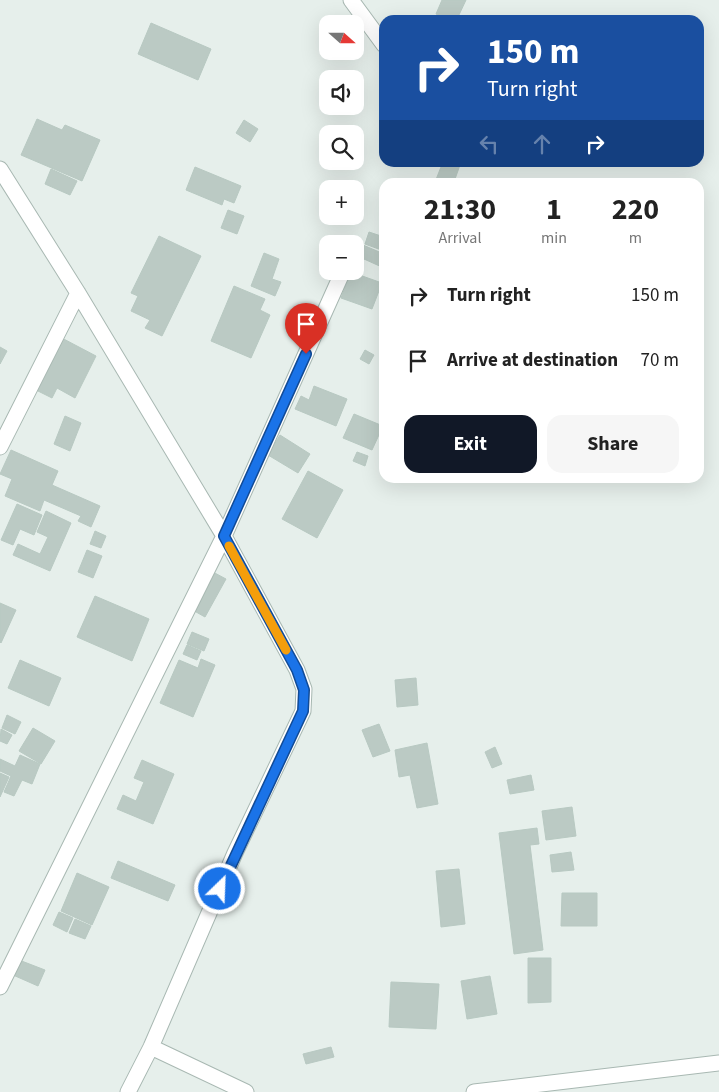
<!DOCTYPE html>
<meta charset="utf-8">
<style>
:root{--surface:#fff;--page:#f6f6f6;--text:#222;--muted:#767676;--accent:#111827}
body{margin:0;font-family:"Source Sans 3",sans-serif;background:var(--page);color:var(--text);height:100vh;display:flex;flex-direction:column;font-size:19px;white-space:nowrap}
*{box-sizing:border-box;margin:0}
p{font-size:16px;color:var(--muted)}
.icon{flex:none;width:28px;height:28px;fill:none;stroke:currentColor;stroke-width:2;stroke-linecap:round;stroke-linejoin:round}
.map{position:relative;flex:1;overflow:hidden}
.sheet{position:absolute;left:379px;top:178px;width:325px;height:305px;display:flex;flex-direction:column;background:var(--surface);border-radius:15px;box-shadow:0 5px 20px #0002}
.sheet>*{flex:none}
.guide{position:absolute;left:379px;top:15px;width:325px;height:152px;border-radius:15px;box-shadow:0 5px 20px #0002;background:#1a4fa0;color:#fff;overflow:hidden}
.needle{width:32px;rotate:111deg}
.controls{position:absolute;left:319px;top:15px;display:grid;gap:10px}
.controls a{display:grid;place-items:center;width:45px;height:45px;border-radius:10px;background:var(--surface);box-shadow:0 5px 20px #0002;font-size:25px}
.pin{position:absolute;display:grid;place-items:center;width:42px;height:42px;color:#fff;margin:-51px -21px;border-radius:50% 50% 50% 0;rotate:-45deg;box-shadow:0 0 5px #0007}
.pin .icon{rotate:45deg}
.me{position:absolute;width:55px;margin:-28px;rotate:24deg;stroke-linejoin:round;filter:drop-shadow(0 0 4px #0008)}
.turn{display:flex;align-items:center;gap:18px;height:105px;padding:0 25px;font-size:22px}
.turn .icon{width:65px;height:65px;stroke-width:2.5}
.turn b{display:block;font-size:35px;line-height:42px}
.lanes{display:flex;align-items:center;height:48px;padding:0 25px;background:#0003;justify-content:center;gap:25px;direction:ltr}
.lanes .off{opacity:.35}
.eta{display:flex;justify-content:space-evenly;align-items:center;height:85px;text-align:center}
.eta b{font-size:30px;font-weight:700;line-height:35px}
.action{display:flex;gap:10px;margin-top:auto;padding:10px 25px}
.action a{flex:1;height:58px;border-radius:15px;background:var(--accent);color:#fff;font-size:20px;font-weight:700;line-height:58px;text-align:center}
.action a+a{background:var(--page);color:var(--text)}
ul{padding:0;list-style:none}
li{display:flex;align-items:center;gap:15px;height:65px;padding:0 25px}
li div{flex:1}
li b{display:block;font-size:19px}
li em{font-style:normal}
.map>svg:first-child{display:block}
.building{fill:#bbcac4;stroke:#b8c9c2}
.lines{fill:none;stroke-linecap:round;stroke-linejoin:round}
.minor-casing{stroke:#a8b8b2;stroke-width:17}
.minor{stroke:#fff;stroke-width:15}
.route-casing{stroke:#114b97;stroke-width:12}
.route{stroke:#1a73e8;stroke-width:9}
.slow{stroke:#f59e0b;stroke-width:9}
</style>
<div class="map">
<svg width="719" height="1092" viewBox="0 0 719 1092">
<rect width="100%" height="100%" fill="#e6efeb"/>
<path class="building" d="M442,0H466L458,17L466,20H449L436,14Z
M151,23L211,49L198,80L138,54Z
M37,119L62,130L65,125L100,140L82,181L21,155Z
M244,120L258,129L250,142L236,133Z
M443,162H461L454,182H435Z
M195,167L241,186L234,203L224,199L222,205L186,190Z
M51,169L77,181L70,195L45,184Z
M228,210L244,216L237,234L221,228Z
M369,232L384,237V251L365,244Z
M159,236L201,256L162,336L145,328L150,320L131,311L138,296L131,293Z
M363,245L384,254V268L364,259L358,273L355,271V263Z
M264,253L279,259L272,279L281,282L275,296L251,286Z
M351,272L382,283L372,309L341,298Z
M234,286L265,299L260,310L270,315L251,358L211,341Z
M58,336L96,356L75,398L57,388L52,398L32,388Z
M0,347L7,351L0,364Z
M365,350L374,355L369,364L360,359Z
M314,386L347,399L336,426L295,409L301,396L309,400Z
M354,414L383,426L372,450L343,438Z
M65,416L81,423L70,451L54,444Z
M280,435L310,454L298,473L268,455Z
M11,450L58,471L52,485L100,506L91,527L78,521L81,516L44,500L40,511L5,496L12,479L0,474Z
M357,452L368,456L365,466L353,461Z
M308,471L343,490L317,538L282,519Z
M17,504L42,515L34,535L20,529L13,545L1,540Z
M46,511L71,523L50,571L13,555L18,544L40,554L48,537L37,532Z
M95,531L106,536L101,548L90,544Z
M87,550L102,556L93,578L78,572Z
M211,571L226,579L205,617L189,608Z
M95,596L149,619L132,661L77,637Z
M0,603L16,610L1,643L0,642Z
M192,632L209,639L204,651L187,644Z
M187,645L201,651L197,660L183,654Z
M201,659L215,665L193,717L160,703L179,660L198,668Z
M20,660L61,678L49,706L8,688Z
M416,678L418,705L397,707L395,680Z
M7,715L21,722L15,734L2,728Z
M379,724L390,751L373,757L362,730Z
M33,728L55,741L41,764L19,751Z
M1,729L12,735L7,744L0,741Z
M427,743L438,804L417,808L410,775L399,777L395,750Z
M495,747L502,764L492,768L485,752Z
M20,755L40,764L32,784L22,780L14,796L4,792L11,776L0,771V759L15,766Z
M142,760L174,774L153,824L117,809L123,795L136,801L144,782L134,778Z
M0,773L9,777L0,797Z
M531,775L534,790L510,794L507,780Z
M572,807L576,836L546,840L542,811Z
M537,828L539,844L530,845L543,950L514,954L499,833Z
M571,852L574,870L552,872L550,855Z
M118,861L175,885L168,901L111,878Z
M459,869L465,924L441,927L436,871Z
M77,873L109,887L92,925L61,911Z
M562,893H597V926H561Z
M59,912L73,918L67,932L53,925Z
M75,919L91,926L85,939L69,933Z
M528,958H551V1002L528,1003Z
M19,960L45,970L38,986L13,975Z
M490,976L497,1014L467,1019L461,981Z
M391,982L439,984L436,1029L389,1027Z
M331,1047L334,1057L306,1064L303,1054Z"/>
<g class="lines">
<g class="minor-casing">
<path id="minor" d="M351,0L384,45
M0,169L78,293L224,536L297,670L304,689L303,711L235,853L151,1047L128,1092
M0,447L78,293
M0,987L224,536L343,271
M151,1047L246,1092
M474,1092L719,1063"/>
</g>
<use href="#minor" class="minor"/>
</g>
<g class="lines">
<g class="route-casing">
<path id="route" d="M220,889L303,711L304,690L297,670L224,536L306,354"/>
</g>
<use href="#route" class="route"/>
<path class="slow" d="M229,546L286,650"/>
</g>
</svg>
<div class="controls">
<a><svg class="needle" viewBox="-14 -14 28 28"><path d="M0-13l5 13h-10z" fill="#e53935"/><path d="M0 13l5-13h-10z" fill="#767676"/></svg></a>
<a><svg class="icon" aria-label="sound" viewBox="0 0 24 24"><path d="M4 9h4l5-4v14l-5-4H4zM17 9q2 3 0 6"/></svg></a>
<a><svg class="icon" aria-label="search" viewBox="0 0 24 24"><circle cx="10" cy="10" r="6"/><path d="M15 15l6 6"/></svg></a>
<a>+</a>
<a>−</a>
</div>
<div class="pin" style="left:306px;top:354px;background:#d93025"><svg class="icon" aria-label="arrive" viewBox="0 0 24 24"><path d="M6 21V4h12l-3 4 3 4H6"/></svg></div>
<svg class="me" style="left:220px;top:889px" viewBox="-20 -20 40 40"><circle r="17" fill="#1a73e8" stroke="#fff" stroke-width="3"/><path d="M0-11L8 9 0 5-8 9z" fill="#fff"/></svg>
<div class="guide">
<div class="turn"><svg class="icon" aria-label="right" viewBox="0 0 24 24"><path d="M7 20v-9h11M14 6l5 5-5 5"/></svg><div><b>150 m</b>Turn right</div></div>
<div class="lanes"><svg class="icon off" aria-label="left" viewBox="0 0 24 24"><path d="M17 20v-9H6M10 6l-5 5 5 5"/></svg><svg class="icon off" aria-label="ahead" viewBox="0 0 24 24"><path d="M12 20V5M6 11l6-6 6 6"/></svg><svg class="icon" aria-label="right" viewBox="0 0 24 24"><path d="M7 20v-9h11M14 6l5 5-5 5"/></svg></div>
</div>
<section class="sheet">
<div class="eta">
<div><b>21:30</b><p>Arrival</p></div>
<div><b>1</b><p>min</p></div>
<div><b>220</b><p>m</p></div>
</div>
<ul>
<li><svg class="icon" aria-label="right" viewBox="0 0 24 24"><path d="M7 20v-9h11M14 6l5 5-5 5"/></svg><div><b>Turn right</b></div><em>150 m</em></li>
<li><svg class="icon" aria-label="arrive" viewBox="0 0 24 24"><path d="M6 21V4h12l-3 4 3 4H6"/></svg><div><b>Arrive at destination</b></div><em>70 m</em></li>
</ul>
<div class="action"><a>Exit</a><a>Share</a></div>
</section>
</div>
